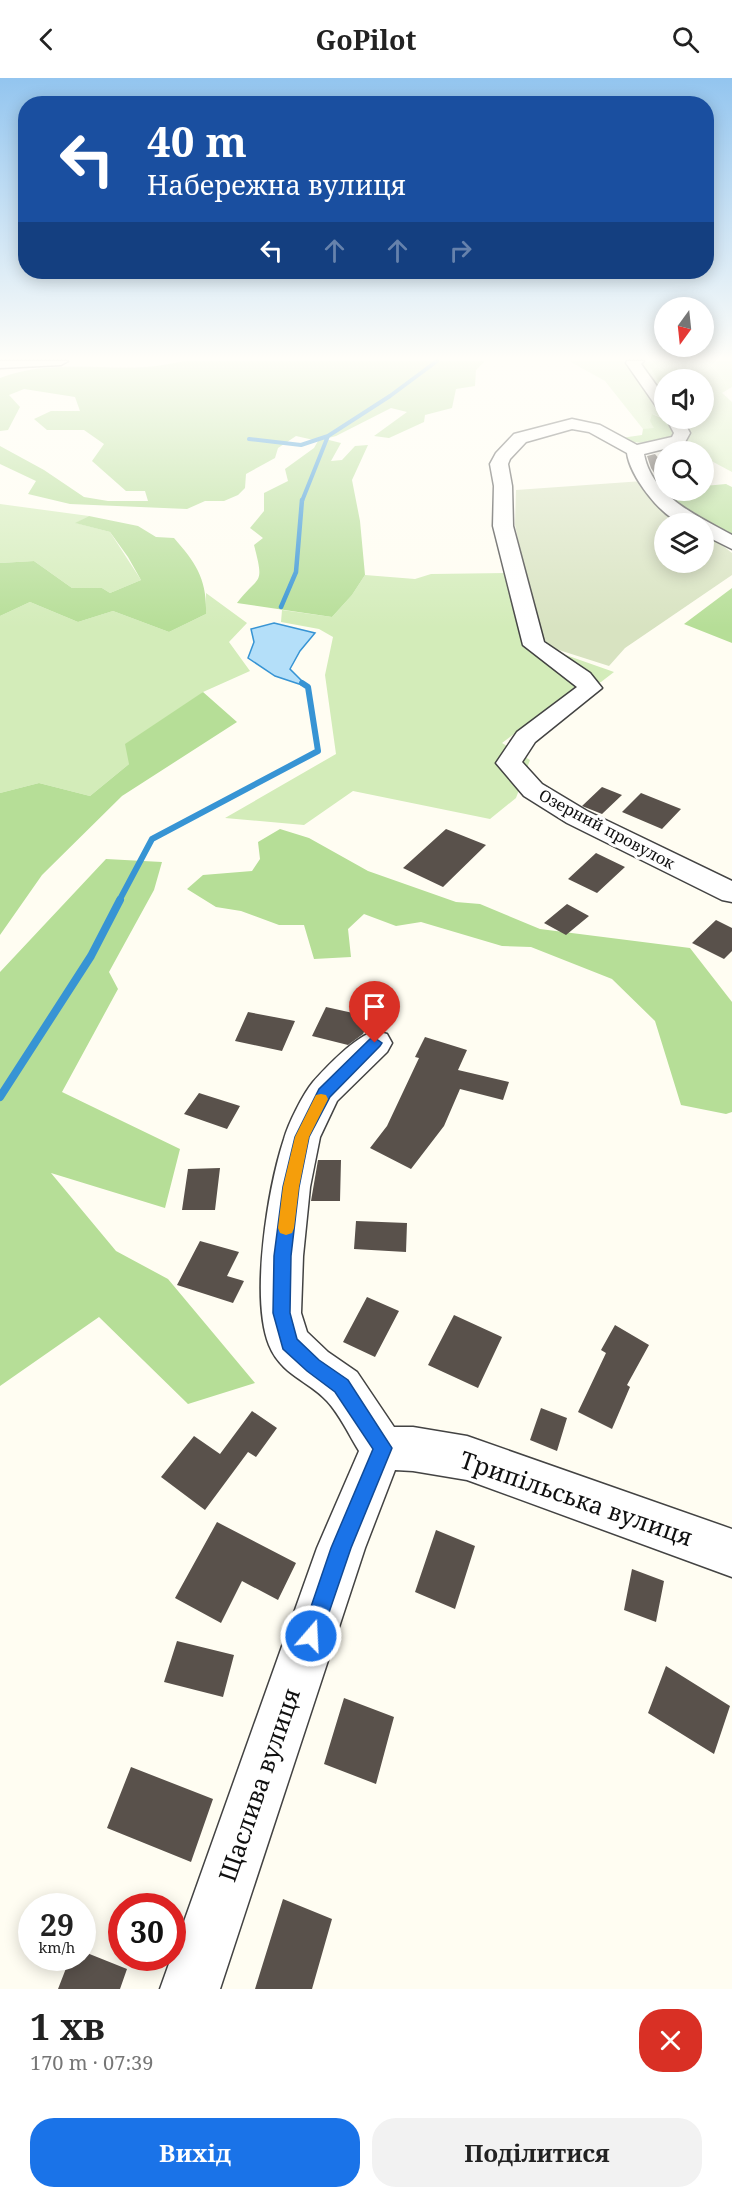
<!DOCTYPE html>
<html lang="uk">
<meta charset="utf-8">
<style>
:root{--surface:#fff;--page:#f2f2f2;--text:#222;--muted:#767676;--accent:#1a73e8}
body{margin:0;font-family:"Noto Serif",serif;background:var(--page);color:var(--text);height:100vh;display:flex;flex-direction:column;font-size:22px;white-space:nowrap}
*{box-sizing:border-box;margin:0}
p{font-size:20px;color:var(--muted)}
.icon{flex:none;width:33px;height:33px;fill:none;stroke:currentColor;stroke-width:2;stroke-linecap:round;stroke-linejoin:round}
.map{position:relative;height:1911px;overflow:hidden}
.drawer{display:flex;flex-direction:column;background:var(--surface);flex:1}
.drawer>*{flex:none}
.banner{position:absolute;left:18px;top:18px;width:696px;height:183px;border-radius:24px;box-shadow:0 3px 15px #0003;background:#1a4fa0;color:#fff;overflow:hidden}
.needle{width:39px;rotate:195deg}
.buttons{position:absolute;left:654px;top:219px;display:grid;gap:12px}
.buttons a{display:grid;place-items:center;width:60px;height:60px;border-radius:50%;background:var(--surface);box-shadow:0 3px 15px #0003;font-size:30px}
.speed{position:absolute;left:18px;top:1815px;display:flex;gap:12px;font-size:30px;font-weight:700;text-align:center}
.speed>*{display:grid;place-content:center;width:78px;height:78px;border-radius:50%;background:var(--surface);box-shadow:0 3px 15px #0003;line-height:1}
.speed small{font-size:15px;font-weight:400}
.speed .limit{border:9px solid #d22;background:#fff;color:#111}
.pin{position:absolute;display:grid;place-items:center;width:51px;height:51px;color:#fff;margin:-62px -26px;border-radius:50% 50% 50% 0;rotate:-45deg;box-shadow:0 0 6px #0007}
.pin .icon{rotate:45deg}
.me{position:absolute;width:66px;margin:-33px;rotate:19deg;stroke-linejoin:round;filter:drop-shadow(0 0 4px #0008)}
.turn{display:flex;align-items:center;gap:21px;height:126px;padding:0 30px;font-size:27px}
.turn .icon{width:78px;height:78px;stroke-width:2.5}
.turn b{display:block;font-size:42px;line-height:51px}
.lanes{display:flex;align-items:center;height:57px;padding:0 30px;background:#0003;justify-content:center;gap:30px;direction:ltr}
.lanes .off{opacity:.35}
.round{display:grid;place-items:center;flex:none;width:63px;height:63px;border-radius:24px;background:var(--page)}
.overview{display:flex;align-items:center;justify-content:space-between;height:102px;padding:0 30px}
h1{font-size:36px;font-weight:700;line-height:45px}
.cta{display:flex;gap:12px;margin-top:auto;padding:12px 30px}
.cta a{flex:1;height:69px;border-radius:24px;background:var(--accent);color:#fff;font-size:24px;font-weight:700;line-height:69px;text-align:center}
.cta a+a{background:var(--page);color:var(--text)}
header{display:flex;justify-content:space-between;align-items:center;height:78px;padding:0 30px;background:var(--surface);font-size:27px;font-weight:700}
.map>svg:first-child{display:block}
.green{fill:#d3ecb9}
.forest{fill:#b6de97}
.cemetery{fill:#d8e3c1}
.water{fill:#b4dff9;stroke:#3794d4;stroke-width:1.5}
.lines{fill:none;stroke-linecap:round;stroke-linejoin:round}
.stream-far3{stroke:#3794d4;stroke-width:4}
.stream-far2{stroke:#3794d4;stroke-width:4.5}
.stream-far1{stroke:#3794d4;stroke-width:6}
.stream{stroke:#3794d4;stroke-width:8}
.building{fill:#59514b}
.minor-casing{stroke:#434343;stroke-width:3}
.minor{fill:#fff;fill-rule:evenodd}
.route{fill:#1a73e8;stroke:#114b97;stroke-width:1.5}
.slow{fill:#f59e0b}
.labels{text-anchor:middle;stroke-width:6;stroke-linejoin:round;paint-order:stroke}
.far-street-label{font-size:16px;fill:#101010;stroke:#fff}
.near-street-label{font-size:24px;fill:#101010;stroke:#fff}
</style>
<header><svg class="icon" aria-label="back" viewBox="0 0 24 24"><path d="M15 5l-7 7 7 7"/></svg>GoPilot<svg class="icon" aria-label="search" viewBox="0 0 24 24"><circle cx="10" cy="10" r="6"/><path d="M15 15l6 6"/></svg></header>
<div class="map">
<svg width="732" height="1911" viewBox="0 0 732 1911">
<rect width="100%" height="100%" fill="#fffdf2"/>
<path class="green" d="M569,283H623L629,285L664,335V340L652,336L655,351H643L605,303Z
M649,283H732V309L722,315L732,324V394L704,379V374L693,373L685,367L686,352L679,341L704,340V302H664V319L642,286Z
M0,426L89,438L76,445L110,454L141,502L110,515L102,510H72L34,483L0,485Z
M507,495L543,569L614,594L601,604L574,611L502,665L530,682L516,720L490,741L353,713L304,747L225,740L336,676L325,597L333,559L319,551L281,544L282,532L332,539L352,517L365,497L415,501L431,496Z
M206,515L247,545L229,564L250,593L203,614L129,686L90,718L39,705L0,715V538L30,524L78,544L113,533L169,554L206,536Z"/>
<path class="forest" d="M184,283H485L476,292L475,308L456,311L452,330L425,337L424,344L389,360L374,358L407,334L391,330L336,358L325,361L341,365L331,383L342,382L355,368L368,367L352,402L360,443L365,497L352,517L332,539L237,525C259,496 265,509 254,467L263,460L250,450L264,433V415L288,403L285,391L314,370L318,363L296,358L278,370L275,380L246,396L245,410L238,417L224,423H205L187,431L70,426L28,416L36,403L0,386V368L44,392L84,419L108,423H148L145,413H126L92,383L104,366L84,352H47L34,341L51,333H80L75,319L24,311L9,317L20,329L8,352L0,353V300C47,282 98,292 147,289C160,288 172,285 184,283Z
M656,283H673V288L680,291L676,296L681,298L680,301L664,302V313L649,287Z
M652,336L671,344L676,354L674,359C657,365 637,368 621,360L642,357L643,351L654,350L650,343Z
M726,406L732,409V459L682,431L660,412H704V408Z
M89,438L138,448L156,459L174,460C196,485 207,501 206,536L169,554L113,533L78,544L30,524L0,538V485L34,483L72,510H102L110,515L141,502L128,479L110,454L75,445Z
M732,510V565L684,546Z
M203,614L237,644L122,718L42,797L0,857V715L39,705L90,718L129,686L125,666Z
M280,751L309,760L368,793L456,824L480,826L540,851L690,870L732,924V1034L726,1036L681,1027L655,943L612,901L531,869L502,868L421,844L396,848L364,836L348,851L351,879L314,881L304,847H279L241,833L216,829L187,811L203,797L252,793L260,781L258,764Z
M106,781L162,784L154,812L109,894L118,911L62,1014L180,1071L165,1130L51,1095L116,1173L168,1201L255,1305L188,1326L99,1239L0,1308V894Z"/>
<path class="cemetery" d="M643,403L689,445L664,446V484H704V453L732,475V497L625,570L609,588L540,566L515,447L516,412Z"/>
<path class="water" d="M274,545L315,555L300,573L290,591L308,609L275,598L248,580L254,564L251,551Z"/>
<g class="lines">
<path class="stream-far3" d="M249,361L301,367L328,358
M302,423L328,358L390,318L437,283"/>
<path class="stream-far2" d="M281,529L296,494L302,422"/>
<path class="stream-far1" d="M119,823L152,761L318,673L308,609L302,605"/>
<path class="stream" d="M0,1019L91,878L120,822"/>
</g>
<path class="building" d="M655,376L664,387V410L651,390L647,378Z
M602,709L622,717L602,736L582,728Z
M641,715L681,731L662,751L622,734Z
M446,751L486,767L443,809L403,790Z
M596,775L625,789L597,815L568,801Z
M567,826L589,838L566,857L544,845Z
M716,842L732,850V873L724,881L692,865Z
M326,929L371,939L363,956L348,967L312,958Z
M248,934L295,943L282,973L235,963Z
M425,959L467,972L458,992L509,1004L503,1022L460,1011L444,1048L411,1091L370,1070L387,1048L419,980L415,979Z
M199,1015L240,1028L227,1051L184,1036Z
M318,1082H341L340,1123H311Z
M220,1090L215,1132H182L188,1091Z
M356,1143L407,1145L406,1174L354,1171Z
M200,1163L239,1174L227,1198L244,1203L233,1225L177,1207Z
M367,1219L399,1233L375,1279L343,1264Z
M454,1237L502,1259L478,1310L428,1287Z
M615,1247L649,1267L627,1307L630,1309L612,1351L578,1334L606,1275L601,1272Z
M541,1330L567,1340L557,1373L530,1362Z
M252,1333L277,1350L256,1379L248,1374L205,1432L161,1399L194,1358L220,1376Z
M217,1444L296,1485L278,1522L242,1503L221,1545L175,1520Z
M436,1452L475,1468L455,1531L415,1514Z
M632,1491L664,1503L656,1544L624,1532Z
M177,1563L234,1577L223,1619L164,1604Z
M666,1588L730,1628L714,1676L648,1635Z
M344,1620L394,1639L376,1706L324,1686Z
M131,1689L213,1721L191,1784L107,1750Z
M283,1821L332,1841L312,1911H255Z
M82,1873L127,1891L120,1911H58L70,1880H82Z"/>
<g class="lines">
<g class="minor-casing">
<path id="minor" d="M0,283H68L61,287L0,290Z
M627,283H644L641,286L664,318V333L658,331L626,285Z
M666,340H682L690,355L684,366L644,376C652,419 698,438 732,457V471L704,457V446C698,446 690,447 685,446C662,441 630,398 627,375L589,354L572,351L526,364L510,381L508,386L512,408L513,448L544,564L590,595L602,610L535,664L522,684L542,706L587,733L732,803V824L722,822L567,745L524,718L496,685L517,654L577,609L523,567L493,448L494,408L490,386L496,375L514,356L572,341L600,347L637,367L672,359L674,355Z
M375,953L387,956L392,965L387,974L337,1023L320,1059L310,1109L303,1178L301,1235L307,1254L328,1274L357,1294L394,1349H413L467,1358L732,1451V1499L467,1402L413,1393L395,1392L365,1470L220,1911H160L317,1470L359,1373C349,1357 340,1337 327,1323C309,1303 281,1297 269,1267C250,1219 268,1110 284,1061C288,1046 303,1016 313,1004C327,988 355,959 375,953Z"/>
</g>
<use href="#minor" class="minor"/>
</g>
<linearGradient id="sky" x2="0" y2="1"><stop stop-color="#93c5ef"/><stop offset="0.51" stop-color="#fffef9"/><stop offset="1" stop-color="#fffef9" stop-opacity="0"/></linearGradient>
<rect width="732" height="550" fill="url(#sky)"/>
<path class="route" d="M375,960L382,965L380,968L330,1019L309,1059L299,1109L291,1178L290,1235L297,1261L319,1282L348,1302L392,1370L351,1470L321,1558L318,1565L311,1568L304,1565L301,1558L331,1470L373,1371L335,1314L307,1293L283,1271L273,1235L274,1178L283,1109L295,1059L319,1011L370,961Z"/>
<path class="slow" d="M321,1016L326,1017L328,1021L309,1059L299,1109L294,1150L292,1155L286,1157L280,1155L278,1150L283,1109L295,1059L316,1017Z"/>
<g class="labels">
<g class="far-street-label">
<text transform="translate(607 751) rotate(28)" y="6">Озерний провулок</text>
</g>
<g class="near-street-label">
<text transform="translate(576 1421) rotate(19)" y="8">Трипільська вулиця</text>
<text transform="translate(260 1707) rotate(-71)" y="8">Щаслива вулиця</text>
</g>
</g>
</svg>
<div class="buttons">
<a><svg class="needle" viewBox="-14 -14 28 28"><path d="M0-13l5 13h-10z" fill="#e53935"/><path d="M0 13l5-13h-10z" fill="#767676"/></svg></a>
<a><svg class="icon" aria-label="sound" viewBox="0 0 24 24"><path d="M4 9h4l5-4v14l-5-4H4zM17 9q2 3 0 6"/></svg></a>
<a><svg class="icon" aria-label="search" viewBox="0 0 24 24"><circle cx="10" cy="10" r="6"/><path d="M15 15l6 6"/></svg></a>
<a><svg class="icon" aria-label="layers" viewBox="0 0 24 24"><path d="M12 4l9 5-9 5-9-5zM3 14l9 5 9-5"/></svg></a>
</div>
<div class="speed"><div>29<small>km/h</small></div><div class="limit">30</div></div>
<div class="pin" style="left:375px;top:965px;background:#d93025"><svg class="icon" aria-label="arrive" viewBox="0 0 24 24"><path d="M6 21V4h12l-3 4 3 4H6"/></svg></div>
<svg class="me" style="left:311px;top:1558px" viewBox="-20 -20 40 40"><circle r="17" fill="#1a73e8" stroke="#fff" stroke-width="3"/><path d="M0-11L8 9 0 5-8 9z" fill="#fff"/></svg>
<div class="banner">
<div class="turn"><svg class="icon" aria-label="left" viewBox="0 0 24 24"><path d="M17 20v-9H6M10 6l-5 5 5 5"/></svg><div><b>40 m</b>Набережна вулиця</div></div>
<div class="lanes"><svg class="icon" aria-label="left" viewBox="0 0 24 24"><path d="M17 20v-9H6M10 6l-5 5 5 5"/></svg><svg class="icon off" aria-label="ahead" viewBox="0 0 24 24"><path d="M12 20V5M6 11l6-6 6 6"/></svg><svg class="icon off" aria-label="ahead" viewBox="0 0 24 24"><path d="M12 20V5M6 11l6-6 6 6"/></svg><svg class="icon off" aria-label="right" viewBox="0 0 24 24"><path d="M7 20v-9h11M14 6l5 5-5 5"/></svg></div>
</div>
</div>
<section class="drawer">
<div class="overview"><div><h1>1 хв</h1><p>170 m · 07:39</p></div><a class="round" style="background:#d93025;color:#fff"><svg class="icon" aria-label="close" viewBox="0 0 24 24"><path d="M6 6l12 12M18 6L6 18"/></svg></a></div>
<div class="cta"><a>Вихід</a><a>Поділитися</a></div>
</section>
